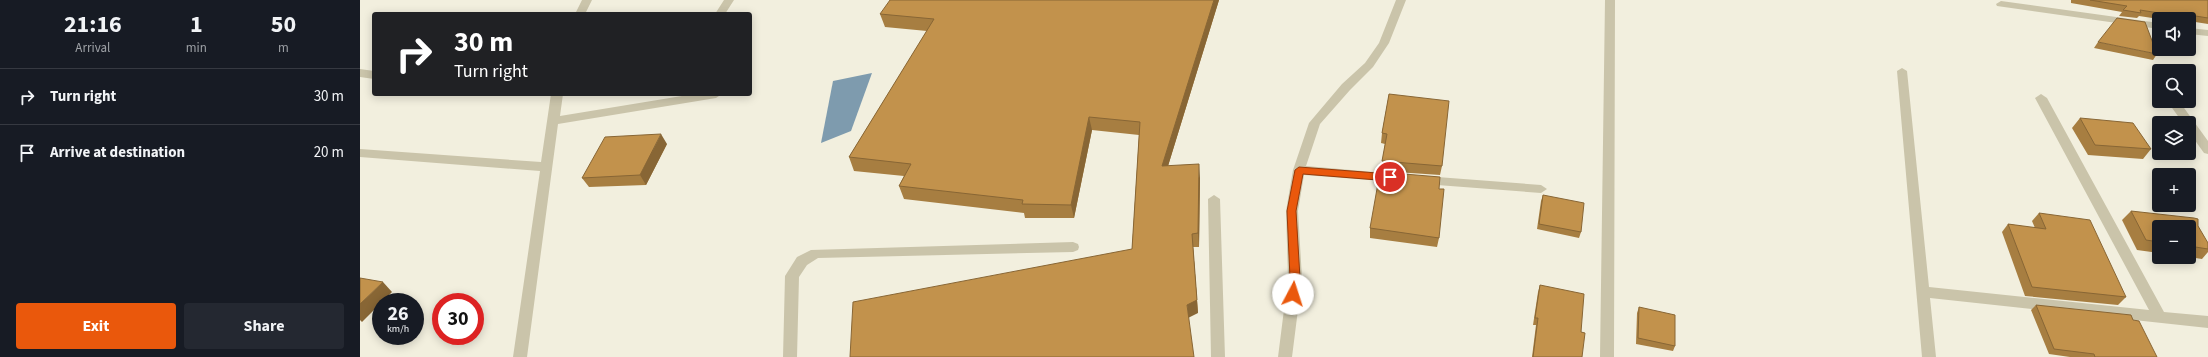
<!DOCTYPE html>
<meta charset="utf-8">
<style>
:root{--surface:#171b24;--page:#242831;--text:#f1f3f6;--muted:#9ea1a6;--line:#363941;--accent:#ea580c}
body{margin:0;font-family:"Source Sans 3",sans-serif;background:var(--page);color:var(--text);height:100vh;display:flex;flex-direction:column;font-size:15px;white-space:nowrap}
*{box-sizing:border-box;margin:0}
p{font-size:13px;color:var(--muted)}
.icon{flex:none;width:22px;height:22px;fill:none;stroke:currentColor;stroke-width:2;stroke-linecap:round;stroke-linejoin:round}
.map{position:relative;flex:1;overflow:hidden}
.sheet{display:flex;flex-direction:column;background:var(--surface);width:360px}
.sheet>*{flex:none}
.top-card{position:absolute;left:12px;top:12px;width:380px;height:84px;border-radius:4px;box-shadow:0 2px 10px #0003;background:#202124;color:#fff;overflow:hidden}
.fabs{position:absolute;left:1792px;top:12px;display:grid;gap:8px}
.fabs a{display:grid;place-items:center;width:44px;height:44px;border-radius:4px;background:var(--surface);box-shadow:0 2px 10px #0003;font-size:20px}
.speed{position:absolute;left:12px;top:293px;display:flex;gap:8px;font-size:20px;font-weight:700;text-align:center}
.speed>*{display:grid;place-content:center;width:52px;height:52px;border-radius:50%;background:var(--surface);box-shadow:0 2px 10px #0003;line-height:1}
.speed small{font-size:10px;font-weight:400}
.speed .limit{border:6px solid #d22;background:#fff;color:#111}
.pin{position:absolute;display:grid;place-items:center;width:34px;height:34px;color:#fff;margin:-17px;border:2px solid #fff;border-radius:50%;box-shadow:0 1px 4px #0007}
.me{position:absolute;width:44px;margin:-22px;rotate:5deg;stroke-linejoin:round;filter:drop-shadow(0 0 3px #0008)}
.turn{display:flex;align-items:center;gap:14px;height:84px;padding:0 16px;font-size:18px}
.turn .icon{width:52px;height:52px;stroke-width:2.5}
.turn b{display:block;font-size:28px;line-height:34px}
.eta{display:flex;justify-content:space-evenly;align-items:center;height:68px;text-align:center}
.eta b{font-size:24px;font-weight:700;line-height:28px}
.button{display:flex;gap:8px;margin-top:auto;padding:8px 16px}
.button a{flex:1;height:46px;border-radius:4px;background:var(--accent);color:#fff;font-size:16px;font-weight:700;line-height:46px;text-align:center}
.button a+a{background:var(--page);color:var(--text)}
ul{padding:0;list-style:none}
li{display:flex;align-items:center;gap:12px;height:56px;padding:0 16px;border-top:1px solid var(--line)}
li div{flex:1}
li b{display:block;font-size:15px}
li em{font-style:normal}
main{display:flex;flex:1;min-height:0}
.map>svg:first-child{display:block}
.water{fill:#7e9bae}
.lines{fill:none;stroke-linecap:round;stroke-linejoin:round}
.minor{fill:#cac4aa;fill-rule:evenodd}
.wall{fill:#a77e41}
.shaded-wall{fill:#886635}
.building{fill:#c2924c;stroke:#886635}
.route{fill:#ea580c;stroke:#983908}
</style>
<main>
<section class="sheet">
<div class="eta">
<div><b>21:16</b><p>Arrival</p></div>
<div><b>1</b><p>min</p></div>
<div><b>50</b><p>m</p></div>
</div>
<ul>
<li><svg class="icon" aria-label="right" viewBox="0 0 24 24"><path d="M7 20v-9h11M14 6l5 5-5 5"/></svg><div><b>Turn right</b></div><em>30 m</em></li>
<li><svg class="icon" aria-label="arrive" viewBox="0 0 24 24"><path d="M6 21V4h12l-3 4 3 4H6"/></svg><div><b>Arrive at destination</b></div><em>20 m</em></li>
</ul>
<div class="button"><a>Exit</a><a>Share</a></div>
</section>
<div class="map">
<svg width="1848" height="357" viewBox="0 0 1848 357">
<rect width="100%" height="100%" fill="#f2efde"/>
<path class="water" d="M512,73L491,131L461,143L473,81Z"/>
<g class="lines">
<path class="minor" d="M222,0H232L225,14H215Z
M364,0H374L365,14H355Z
M1036,0H1046L1029,43L1013,67L990,90L960,124L946,166L1036,174L1042,178L1036,182L944,175L938,211L942,278L932,357H918L928,278L926,211L933,170L949,123L982,84L1005,63L1019,43Z
M1245,0H1255L1254,357H1240Z
M1641,1L1799,23V29L1637,6L1636,4Z
M1829,28L1848,30V36L1829,34Z
M1542,68L1547,71L1569,287L1789,310L1675,98L1681,94L1687,98L1804,312L1848,316V328L1570,298L1576,357H1562L1537,71Z
M0,69L14,71V79L0,77Z
M191,94H203L200,116L334,94H362L356,98L198,124L167,357H153L180,171L0,157V149L181,162Z
M1807,101H1819L1848,141V154L1844,153L1829,132V123H1823Z
M1064,176L1181,185L1187,189L1181,193L1064,184L1058,180Z
M854,195L860,199L865,357H851L848,199Z
M713,242L718,244L719,247L718,250L713,252L458,258L447,265L439,277L437,357H423L425,276L437,257L451,250Z"/>
</g>
<path class="wall" d="M859,0L808,166L840,178L839,247H833L838,313L772,249L779,135L732,130L714,218H665L664,213L544,199L539,186L544,176L494,171L489,157L567,31L525,27L520,14Z
M1711,0H1848V24L1829,21V19H1799L1779,16L1777,18L1759,16L1762,12L1711,3Z
M1738,42L1797,54L1793,60L1734,48Z
M1029,94L1082,166L1080,175L1021,171L1025,144L1021,143L1022,133Z
M1720,118L1791,149L1783,159L1728,155L1712,128Z
M307,144L286,185L229,187L222,178Z
M1079,189V238L1077,247L1010,238V228Z
M1183,195L1221,232L1219,238L1177,229L1181,201Z
M1771,211L1838,226L1848,249V252L1842,259L1829,257V227H1799V253L1777,250L1762,220Z
M1679,213L1766,297L1758,305L1665,296L1642,232L1648,224L1675,228L1672,221Z
M1180,285L1221,332L1222,357H1172L1176,325H1173L1178,292Z
M1676,305L1773,320L1797,357H1710L1689,354L1671,310Z
M1279,307L1315,346L1313,351L1276,344L1277,313Z"/>
<path class="shaded-wall" d="M854,0H859L804,179L802,166Z
M729,117L732,130L714,218L711,205Z
M301,134L307,144L286,185L280,175Z
M839,164L840,178L839,247L838,233Z
M832,234L838,313L828,318L827,305Z
M23,282L32,292L22,302H21V303L2,322L0,320V304Z"/>
<path class="building" d="M530,0H854L802,166L839,164L838,233L832,234L837,300L827,305L834,357H490L493,302L772,249L780,122L729,117L711,205L662,204L663,200L539,186L551,164L489,157L574,19L520,14Z
M1730,0H1848V18L1817,13L1818,16L1780,10L1781,13L1763,10L1767,6Z
M1757,18L1785,22L1797,54L1738,42Z
M1029,94L1089,101L1082,166L1022,161L1027,134L1022,133Z
M1720,118L1773,123L1791,149L1735,145Z
M301,134L280,175L222,178L245,137Z
M1020,172L1080,177L1079,189H1084L1079,238L1010,228Z
M1183,195L1224,203L1221,232L1179,224Z
M1771,211L1834,218L1838,219V226L1848,243V249L1829,246V227H1799V242L1786,240Z
M1679,213L1730,220L1766,297L1672,287L1648,224L1686,229Z
M0,278L23,282L0,304Z
M1180,285L1224,294L1221,332L1225,333L1222,357H1173L1178,318H1175Z
M1676,305L1771,315L1773,320L1779,321L1797,357H1735L1734,354L1694,349Z
M1279,307L1315,315V346L1278,338Z"/>
<path class="route" d="M939,167L1030,174L1034,177L1030,181L943,174L936,211L940,278L938,294L933,298L928,294L930,278L927,211L935,170Z"/>
</svg>
<div class="fabs">
<a><svg class="icon" aria-label="sound" viewBox="0 0 24 24"><path d="M4 9h4l5-4v14l-5-4H4zM17 9q2 3 0 6"/></svg></a>
<a><svg class="icon" aria-label="search" viewBox="0 0 24 24"><circle cx="10" cy="10" r="6"/><path d="M15 15l6 6"/></svg></a>
<a><svg class="icon" aria-label="layers" viewBox="0 0 24 24"><path d="M12 4l9 5-9 5-9-5zM3 14l9 5 9-5"/></svg></a>
<a>+</a>
<a>−</a>
</div>
<div class="speed"><div>26<small>km/h</small></div><div class="limit">30</div></div>
<div class="pin" style="left:1030px;top:177px;background:#d93025"><svg class="icon" aria-label="arrive" viewBox="0 0 24 24"><path d="M6 21V4h12l-3 4 3 4H6"/></svg></div>
<svg class="me" style="left:933px;top:294px" viewBox="-20 -20 40 40"><circle r="19" fill="#fff"/><path d="M0-13L10 11 0 6-10 11z" fill="#ea580c"/></svg>
<div class="top-card">
<div class="turn"><svg class="icon" aria-label="right" viewBox="0 0 24 24"><path d="M7 20v-9h11M14 6l5 5-5 5"/></svg><div><b>30 m</b>Turn right</div></div>
</div>
</div>
</main>
